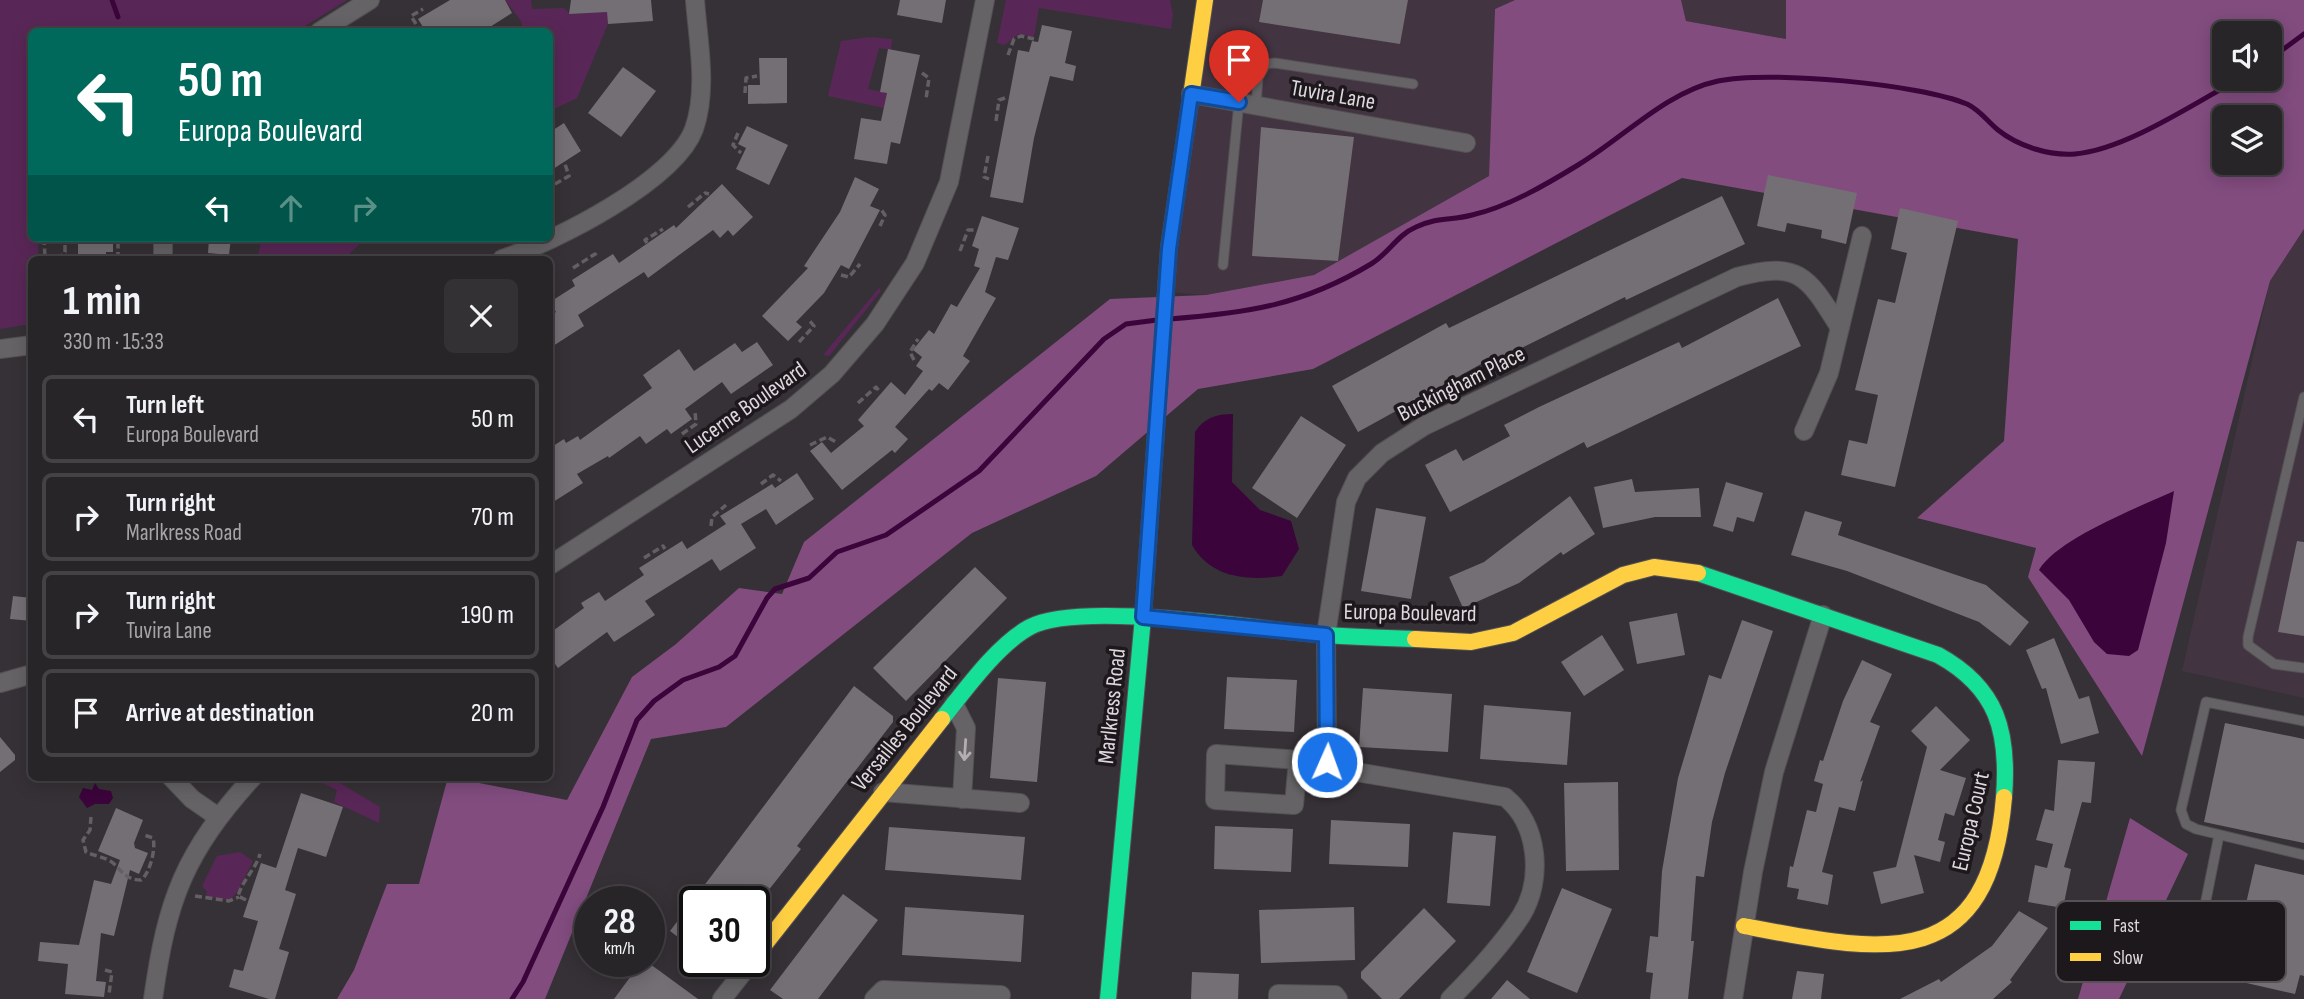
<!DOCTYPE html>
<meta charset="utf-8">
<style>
:root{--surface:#282528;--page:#343134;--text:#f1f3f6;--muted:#a5a5a8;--line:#444245}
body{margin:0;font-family:"Sofia Sans Condensed",sans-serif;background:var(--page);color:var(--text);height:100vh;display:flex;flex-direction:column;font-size:26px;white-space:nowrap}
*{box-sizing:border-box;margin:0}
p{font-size:23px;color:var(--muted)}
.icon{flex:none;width:38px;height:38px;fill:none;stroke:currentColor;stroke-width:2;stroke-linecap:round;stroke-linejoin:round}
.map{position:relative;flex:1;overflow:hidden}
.side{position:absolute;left:28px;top:256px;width:525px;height:525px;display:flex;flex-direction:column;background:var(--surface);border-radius:10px;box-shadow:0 4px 18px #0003,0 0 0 2px var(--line)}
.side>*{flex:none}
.top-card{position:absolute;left:28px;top:28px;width:525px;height:214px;border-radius:10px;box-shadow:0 4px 18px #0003,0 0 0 2px var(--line);background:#00695c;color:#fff;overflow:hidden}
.controls{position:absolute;left:2212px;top:21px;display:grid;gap:14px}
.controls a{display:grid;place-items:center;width:70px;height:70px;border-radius:10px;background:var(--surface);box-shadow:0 4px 18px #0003,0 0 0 2px var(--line);font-size:35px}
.speed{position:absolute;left:574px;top:886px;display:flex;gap:14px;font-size:35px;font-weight:700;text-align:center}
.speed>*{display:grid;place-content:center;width:91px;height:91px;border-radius:50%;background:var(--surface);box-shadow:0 4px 18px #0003,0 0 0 2px var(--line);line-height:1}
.speed small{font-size:18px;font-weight:400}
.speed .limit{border:4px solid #111;border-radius:10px;background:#fff;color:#111}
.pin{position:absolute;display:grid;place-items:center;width:60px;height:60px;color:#fff;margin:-72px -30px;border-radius:50% 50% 50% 0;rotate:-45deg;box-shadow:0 0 7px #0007}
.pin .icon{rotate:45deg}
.me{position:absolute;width:77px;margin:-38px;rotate:2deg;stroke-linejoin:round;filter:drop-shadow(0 0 5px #0008)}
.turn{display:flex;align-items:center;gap:24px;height:147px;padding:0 35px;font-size:32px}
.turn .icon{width:91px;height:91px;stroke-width:2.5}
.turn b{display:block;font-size:49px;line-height:60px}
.lanes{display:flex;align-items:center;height:66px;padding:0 35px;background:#0003;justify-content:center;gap:35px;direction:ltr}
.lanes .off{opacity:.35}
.round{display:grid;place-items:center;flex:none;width:74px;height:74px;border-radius:10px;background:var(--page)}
.summary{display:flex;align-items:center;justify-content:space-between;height:119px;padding:0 35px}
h1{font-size:42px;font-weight:700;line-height:52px}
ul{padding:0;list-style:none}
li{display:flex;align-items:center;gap:21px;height:88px;margin:0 14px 10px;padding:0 21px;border:4px solid var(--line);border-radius:10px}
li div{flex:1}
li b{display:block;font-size:26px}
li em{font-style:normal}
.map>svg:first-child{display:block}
.built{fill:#423440}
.green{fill:#592757}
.forest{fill:#824c7f;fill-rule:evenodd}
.water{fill:#3b043b}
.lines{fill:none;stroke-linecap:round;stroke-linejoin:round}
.stream{stroke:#3b043b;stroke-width:5}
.building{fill:#746f74}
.lane-casing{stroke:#535053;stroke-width:11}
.street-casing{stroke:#535053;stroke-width:20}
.fast-casing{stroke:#535053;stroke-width:18}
.slow-casing{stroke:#535053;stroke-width:18}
.path{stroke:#626062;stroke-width:3.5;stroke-dasharray:7 3.5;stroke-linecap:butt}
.lane{stroke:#656365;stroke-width:9}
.street{stroke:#656365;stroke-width:18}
.fast{stroke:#16e098;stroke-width:16}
.slow{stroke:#ffcf43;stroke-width:16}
.oneway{stroke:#b4aeb3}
.route-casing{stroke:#114b97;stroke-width:18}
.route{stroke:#1a73e8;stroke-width:12}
.labels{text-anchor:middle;stroke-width:7;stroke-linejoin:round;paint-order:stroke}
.street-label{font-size:23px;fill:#ded7dd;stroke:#1d181c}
.key{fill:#1d181c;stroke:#575156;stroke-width:2}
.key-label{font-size:19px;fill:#ded7dd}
</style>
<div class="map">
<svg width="2304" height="999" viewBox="0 0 2304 999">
<rect width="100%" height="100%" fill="#363136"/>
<path class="built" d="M1207,0H1515L1495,9L1489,176L1314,275L1206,295L1168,292Z
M1681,0H1786V39L1686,21Z
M2304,229V698L2182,671L2270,281Z"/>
<path class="green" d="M0,0H347L297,31L32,32V238H38L39,259H32L31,324L0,329Z
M505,0H531L532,9L564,8L570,14L587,13V0H606L608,24L577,98L550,111V32L523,31L521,21Z
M1006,0H1170L1173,15L1171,29L1039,8L1034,37L1018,34L1005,45L997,43Z
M869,37L892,39L891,50L879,48L868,89L887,93L884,108L828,96L841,41Z
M262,238H366L345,258L257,259Z
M879,288L881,291L829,356L823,355Z
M309,777H330L380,807L379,823L334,802L337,790Z
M240,852L253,861L237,892L230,900L206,897L207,891L202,886L217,856Z"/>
<path class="forest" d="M1515,0H1681L1686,21L1786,39V0H2304V229L2270,281L2142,756L2028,577L2036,548L1917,518L2004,441L2018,239L1682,178L1313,369L1198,389L1096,476L972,533L726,727L651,739L545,999H337L354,970L387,884H419L448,777L567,800L632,677L676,644L739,588L782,594L804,542L1110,299L1206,295L1314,275L1489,176L1495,9ZM2224,33H2270V79H2224ZM2224,117H2270V163H2224Z
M2130,818L2188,854L2119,999H2078Z"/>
<path class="water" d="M1233,414L1232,482L1260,510L1291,521L1299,549L1282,576C1247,581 1211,578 1192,545L1195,432C1204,418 1216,414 1233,414Z
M2174,491L2166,543L2138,650L2129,656L2107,654L2094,642L2069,600L2039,570C2057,539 2139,507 2174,491Z
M95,783L99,789L111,791L113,798L109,804H95L87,808L79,797L83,788L92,790Z"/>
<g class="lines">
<path class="stream" d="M112,0L118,17
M2270,59L2304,34
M1170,319C1248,313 1303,305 1371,264C1388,254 1397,235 1416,227C1440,216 1450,221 1472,215C1508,207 1547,184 1578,165C1623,138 1666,92 1718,81C1768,70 1920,84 1967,104C1980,110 1987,121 1998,130C2018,146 2049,156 2075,154C2125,150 2195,103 2239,79
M512,999L523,982L603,807L637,720L654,701L683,680L719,667L735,656L767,598L775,589L809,578L837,552L886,535L979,471L1104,339L1126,324L1157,320"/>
</g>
<path class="building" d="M450,0H505L512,13L482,32H426L418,19Z
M571,0H651L653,21L608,24L607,12L569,14Z
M900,0H946L942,23L897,15Z
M1263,0H1408L1400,44L1259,22Z
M1042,25L1072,31L1065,63L1076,66L1073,81L1050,76L1034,138L1023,203L990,197L1018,50L1029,52L1032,41L1038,42Z
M888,49L920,55L900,144L891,142L887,164L854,159L861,118L881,121L887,93L880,92Z
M759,58H787V103L748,104V85H760Z
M623,67L656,91L621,137L588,113Z
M564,123L581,151L550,171V132Z
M747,126L788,145L769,185L736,169L746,148L738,144Z
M1261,127L1354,137L1338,261L1252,256Z
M1768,175L1857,193L1846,244L1821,238L1822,230L1787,223L1785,232L1757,226Z
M855,177L879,189L870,206L880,210L849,269L841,265L824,293L796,322L802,327L788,341L762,316L808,268L804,266L840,212Z
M722,184L753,217L733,236L728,230L720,238L713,230L648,278L644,272L578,315L584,326L550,348V317L556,312L550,302L575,286L572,280L613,254L619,263L674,225L676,228Z
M1722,196L1745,244L1626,300L1625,297L1493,362L1492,358L1358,432L1332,386L1446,323L1449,328Z
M1900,208L1958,221L1895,487L1841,475L1849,440L1867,444L1878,395L1855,390L1878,299L1895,303L1907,253L1891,249Z
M982,216L1019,228L1008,260L996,257L985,292L996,298L963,356L970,361L948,390L939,383L932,391L929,389L895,427L908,439L895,453L892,450L842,490L810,451L822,442L831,453L864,426L858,420L891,382L905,395L923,371L916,366L922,357L913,350L929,330L934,334L951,304L957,307L980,268L974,266L979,249L972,246Z
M78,238H113V252H106V259H78Z
M209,238H231L229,255L208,253Z
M1778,298L1801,346L1587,448L1584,442L1450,512L1425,465L1456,449L1463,461L1510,436L1504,425L1539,407L1679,342L1682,348Z
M757,342L773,365L731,394L722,382L685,409L692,419L671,434L667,429L646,444L640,436L609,458L608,456L577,474L583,483L550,504V448L564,439L566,443L578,436L580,440L652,388L643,375L679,349L694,371L735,343L742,352Z
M1301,416L1346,445L1297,518L1252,488Z
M797,473L814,499L776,525L766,509L741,524L756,548L720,571L712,559L645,601L655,615L614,642L607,632L558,668L550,657V633L584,608L581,603L599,592L605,601L644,575L639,568L682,541L687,549L726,524L720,516L772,484L775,488Z
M1632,479L1635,492L1699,488L1701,517H1655L1603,528L1594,487Z
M1726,482L1763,493L1754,522L1737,517L1733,532L1713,526Z
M1570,496L1595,534L1563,555L1561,552L1519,583L1463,608L1449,577L1484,562Z
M1376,508L1426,517L1411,599L1361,591Z
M1805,511L1842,522L1838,535L1986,585L2029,622L2010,646L1979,622L1847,571L1791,555Z
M2297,541L2304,542V636L2278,632Z
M975,567L1007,598L906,701L873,668Z
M13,596L32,598V621L10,619Z
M1677,613L1685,655L1637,664L1629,622Z
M1742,620L1773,631L1725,773L1712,822L1704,877L1696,876L1691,941H1694L1688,999H1650L1653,973L1646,972L1650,936L1658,937L1662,871L1678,778L1709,675L1721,679Z
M1602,635L1624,670L1584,696L1561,662Z
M2054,638L2079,699L2089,696L2099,733L2061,744L2046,688L2042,689L2026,650Z
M1862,660L1892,674L1870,722L1880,726L1860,782L1863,780L1855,811L1839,807L1822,872L1833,875L1828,905L1797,899L1799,889L1787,887L1790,866L1793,867L1807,810L1816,812L1823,784L1814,781L1820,760L1823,761L1843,701Z
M1227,677L1297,680L1294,732L1224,729Z
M998,678L1046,682L1037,782L990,778Z
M854,686L893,716V722L797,846L801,849L760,901H695V950L670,931Z
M1363,688L1452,694L1448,752L1359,747Z
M1484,705L1571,712L1567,765L1480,759Z
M1936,706L1970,740L1940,770L1966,778L1954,816L1945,813L1938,840L1945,842L1940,862L1914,855L1924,893L1881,904L1873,872L1896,867L1927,747L1911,731Z
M2225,723L2304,739V843L2204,822Z
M0,737L15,755V760L0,772Z
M2058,760L2095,762L2091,803L2082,802L2064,867L2071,869L2063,908L2028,902L2035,865L2047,868L2053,844L2036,840L2045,809L2054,811Z
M1618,782L1619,870L1566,871L1564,783Z
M301,793L343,807L326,857L298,848L285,890L296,894L279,949L289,952L275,999H269L229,987L234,969L243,971L258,921L243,917L261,863L276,868Z
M116,808L143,820L134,843L135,848L148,853L139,874L130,870L114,936L101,933L96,981L106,982L104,997L65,994L68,964L38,961L40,942L79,945L94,880L111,884L120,860L98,851Z
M1331,820L1410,824L1408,867L1329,864Z
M1215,826L1293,829L1291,872L1214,869Z
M889,827L1025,837L1021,880L885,870Z
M1453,832L1496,836L1490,906L1447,903Z
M2255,864L2304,875V976L2300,975L2295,994L2229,979Z
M1562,888L1612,909L1577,993L1527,972Z
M843,894L878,920L818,999H783L770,990Z
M905,907L1024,915L1021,962L902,955Z
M1354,907L1355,960L1261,963L1259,910Z
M1424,908L1456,941L1399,999H1382L1361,978V972Z
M2019,911L2048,928L2010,980L2012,982L1993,999H1900L1939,979L1941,982L1992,946Z
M642,961H646L698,999H614Z
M1797,971L1824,974L1821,999H1792Z
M1192,972L1239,974L1238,999H1191Z
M1507,980L1530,999H1491Z"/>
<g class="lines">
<g class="lane-casing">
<path id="lane" d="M1256,105L1258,78L1266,64L1275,63L1413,84
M1223,265L1239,102
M2304,397L2248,637V645L2274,664L2304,668
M2304,721L2206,702L2181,810L2186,824L2196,829L2304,855
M2205,905L2219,835"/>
</g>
<g class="street-casing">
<path id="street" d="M319,32L370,0
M1191,94L1466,143
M163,259V238
M502,259C554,242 675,181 694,129C708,89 698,41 695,0
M0,349L32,345
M1804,431L1829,373L1862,236
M550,565L791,409L832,374L875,324L915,263L949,182L985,0
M0,683L32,674
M954,704L966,728L962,799
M1298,760L1294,805L1215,800L1216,754L1327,762
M171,777L192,799L218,817
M883,792L1020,803
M153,999C167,899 184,853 253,777
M722,999L752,961
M874,999L883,990L1001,995
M1278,999V994L1335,995L1338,999
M1450,999C1475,974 1501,946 1521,916C1544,879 1538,823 1505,797L1350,771L1327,762L1326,635L1346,502L1357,478L1382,453L1424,426L1737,277C1800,260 1808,277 1840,328
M1733,999L1753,872L1774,772L1823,615"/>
</g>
<g class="fast-casing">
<path id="fast" d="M1698,573L1938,655C1998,688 2009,732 2004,797
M942,719C965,690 998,644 1030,627C1081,600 1261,630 1325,635C1355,637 1385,638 1415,639
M1108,999L1143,617L1169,247"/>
</g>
<g class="slow-casing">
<path id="slow" d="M1169,247L1205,0
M1415,639L1471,642L1513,633L1623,575L1654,567L1698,573
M1744,926C1880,952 1989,978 2004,797
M754,958L942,719"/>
</g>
<path class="path" d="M416,24L411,16L423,9
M1008,55L1014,39L1021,36L1034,39
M922,73L929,78L926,99
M745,93L746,78L757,76
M996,121L999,100L1005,98
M738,133L733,145L741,153
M988,156L984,177L989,179
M555,184L569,176L565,164
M688,207L705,193L709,194
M880,226L885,215L880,208
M44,238L45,257L58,259L65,252V238
M206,243L207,238
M647,243L645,240L663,229
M960,251L968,230H974
M118,259V238
M573,268L595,254L598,258
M841,275L849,277L860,264
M550,297L553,295
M799,342L814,326L809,320
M914,360L910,352L918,339
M858,403L876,387L880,392
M682,434L696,424L695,411
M810,445L827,437L836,442
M761,484L773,475L781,481
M711,526L712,517L726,505
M644,558L663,546L665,549
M27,630L32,634
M91,817L90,830L83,840L86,852C94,856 106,857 113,863C123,872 126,880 141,880C150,873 156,849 153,838L144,835
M195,896L229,901L239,897
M246,900L238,896C243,879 256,869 260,854
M105,970L112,972L109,994"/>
<use href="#lane" class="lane"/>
<use href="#street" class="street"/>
<use href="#fast" class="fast"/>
<use href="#slow" class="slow"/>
</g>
<defs><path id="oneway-shaft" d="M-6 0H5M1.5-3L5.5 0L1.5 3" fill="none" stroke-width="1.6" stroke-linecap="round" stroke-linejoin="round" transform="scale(1.75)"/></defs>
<use class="oneway" href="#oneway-shaft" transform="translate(965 750) rotate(94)"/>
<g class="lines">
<g class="route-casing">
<path id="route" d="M1239,102L1191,94L1169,249L1143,617L1326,635L1327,762"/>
</g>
<use href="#route" class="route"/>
</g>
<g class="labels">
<g class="street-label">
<text transform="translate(1333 94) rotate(10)" y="8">Tuvira Lane</text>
<text transform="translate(1461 383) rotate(-27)" y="8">Buckingham Place</text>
<text transform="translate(745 407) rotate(-35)" y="8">Lucerne Boulevard</text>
<text transform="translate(1410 612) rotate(1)" y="8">Europa Boulevard</text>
<text transform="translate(1111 706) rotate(-84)" y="8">Marlkress Road</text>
<text transform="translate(904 728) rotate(-51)" y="8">Versailles Boulevard</text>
<text transform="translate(1970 821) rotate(-77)" y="8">Europa Court</text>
</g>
</g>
<rect x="2056" y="901" width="230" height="81" rx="10" class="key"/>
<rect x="2070" y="921" width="31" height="9" fill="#16e098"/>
<rect x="2070" y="953" width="31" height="8" fill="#ffcf43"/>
<g class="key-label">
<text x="2113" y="932">Fast</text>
<text x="2113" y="964">Slow</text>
</g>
</svg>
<div class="controls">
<a><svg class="icon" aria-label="sound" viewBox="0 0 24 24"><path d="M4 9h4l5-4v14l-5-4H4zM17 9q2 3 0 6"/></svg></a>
<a><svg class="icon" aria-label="layers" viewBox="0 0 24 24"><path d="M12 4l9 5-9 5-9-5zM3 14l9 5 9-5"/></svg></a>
</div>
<div class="speed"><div>28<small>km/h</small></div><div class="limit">30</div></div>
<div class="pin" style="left:1239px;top:102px;background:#d93025"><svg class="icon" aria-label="arrive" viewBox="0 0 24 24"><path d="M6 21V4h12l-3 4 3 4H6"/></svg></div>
<svg class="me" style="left:1327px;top:762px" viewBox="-20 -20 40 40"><circle r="17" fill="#1a73e8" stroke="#fff" stroke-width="3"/><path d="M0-11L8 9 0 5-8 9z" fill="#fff"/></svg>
<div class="top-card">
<div class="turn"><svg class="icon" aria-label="left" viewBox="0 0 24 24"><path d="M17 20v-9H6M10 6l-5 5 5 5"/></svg><div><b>50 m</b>Europa Boulevard</div></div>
<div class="lanes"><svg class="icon" aria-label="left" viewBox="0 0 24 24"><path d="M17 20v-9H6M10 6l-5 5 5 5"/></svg><svg class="icon off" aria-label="ahead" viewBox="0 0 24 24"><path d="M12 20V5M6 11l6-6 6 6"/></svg><svg class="icon off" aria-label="right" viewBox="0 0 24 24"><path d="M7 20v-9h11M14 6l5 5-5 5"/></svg></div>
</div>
<section class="side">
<div class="summary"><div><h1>1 min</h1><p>330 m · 15:33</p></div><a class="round"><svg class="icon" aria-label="close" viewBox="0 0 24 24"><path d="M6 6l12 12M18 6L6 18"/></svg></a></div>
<ul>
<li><svg class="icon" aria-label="left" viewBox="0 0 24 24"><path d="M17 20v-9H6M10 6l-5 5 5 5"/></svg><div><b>Turn left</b><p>Europa Boulevard</p></div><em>50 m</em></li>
<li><svg class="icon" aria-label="right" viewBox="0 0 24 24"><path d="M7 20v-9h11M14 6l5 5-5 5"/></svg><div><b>Turn right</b><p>Marlkress Road</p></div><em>70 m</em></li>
<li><svg class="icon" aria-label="right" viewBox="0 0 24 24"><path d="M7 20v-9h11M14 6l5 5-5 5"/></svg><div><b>Turn right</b><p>Tuvira Lane</p></div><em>190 m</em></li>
<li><svg class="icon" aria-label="arrive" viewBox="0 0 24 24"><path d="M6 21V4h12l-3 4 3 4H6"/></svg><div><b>Arrive at destination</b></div><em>20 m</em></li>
</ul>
</section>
</div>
